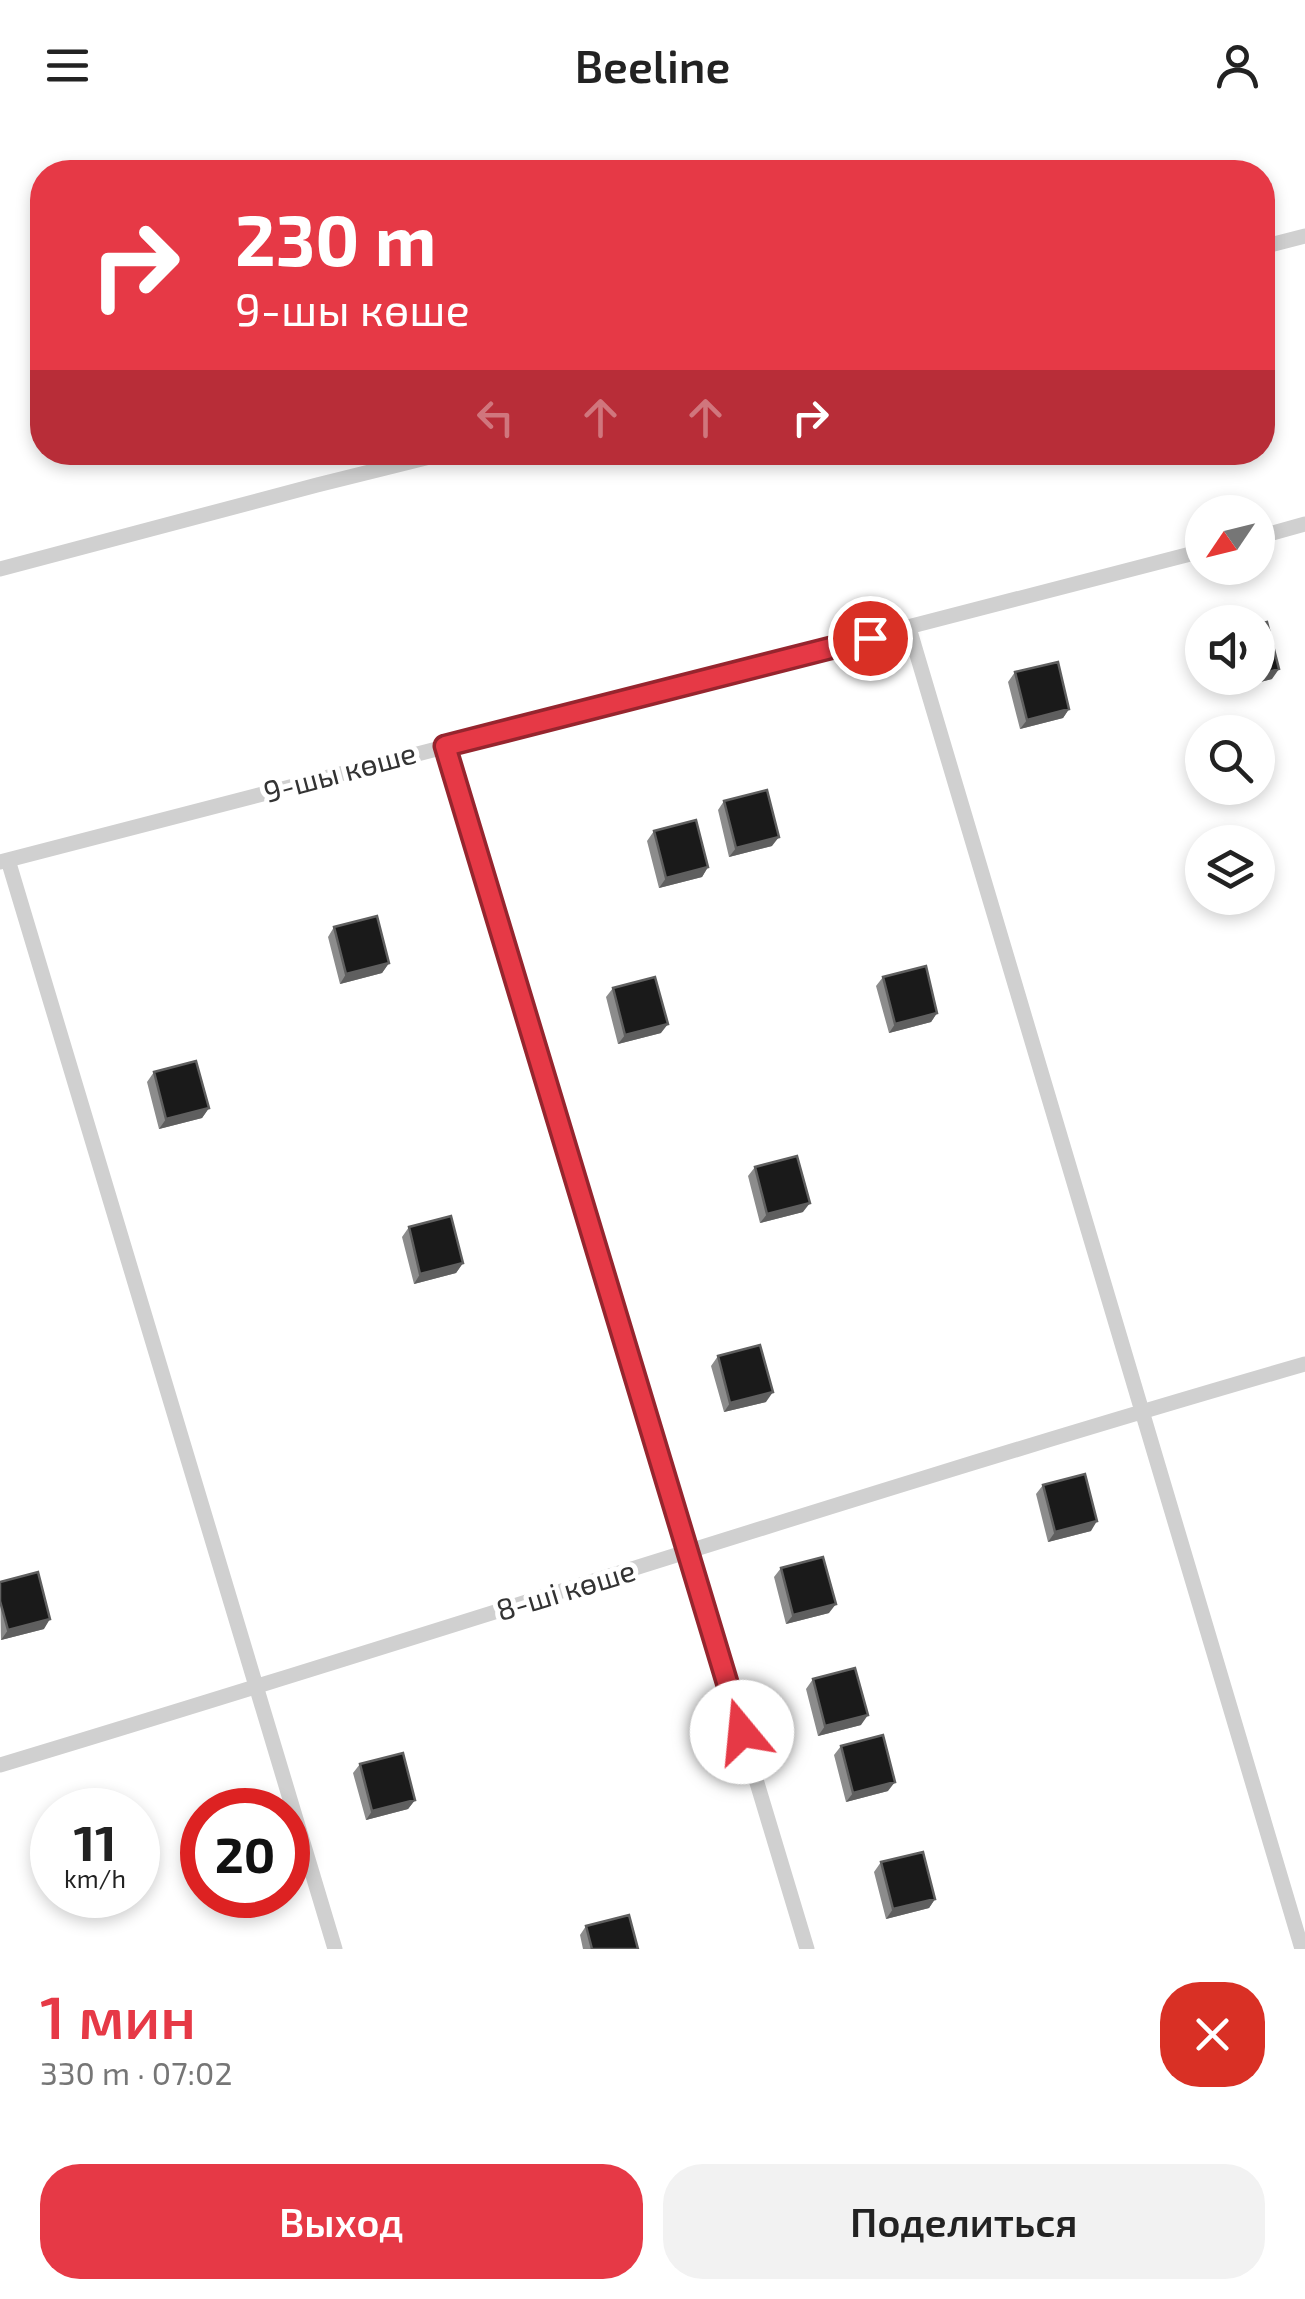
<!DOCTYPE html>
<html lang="ru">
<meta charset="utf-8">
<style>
:root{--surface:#fff;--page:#f2f2f2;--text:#222;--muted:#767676;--accent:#e63946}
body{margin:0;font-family:"Exo 2",sans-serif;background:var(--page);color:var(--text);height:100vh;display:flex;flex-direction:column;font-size:38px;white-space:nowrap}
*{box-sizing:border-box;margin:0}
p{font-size:32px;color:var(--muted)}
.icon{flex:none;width:55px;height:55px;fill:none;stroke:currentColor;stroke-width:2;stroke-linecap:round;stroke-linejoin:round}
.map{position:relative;height:1819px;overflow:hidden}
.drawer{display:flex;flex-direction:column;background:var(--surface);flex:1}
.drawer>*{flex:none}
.banner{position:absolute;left:30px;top:30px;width:1245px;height:305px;border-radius:40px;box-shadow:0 5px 15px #0003;background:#e63946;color:#fff;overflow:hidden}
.needle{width:65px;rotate:235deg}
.tools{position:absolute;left:1185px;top:365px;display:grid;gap:20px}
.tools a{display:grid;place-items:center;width:90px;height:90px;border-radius:50%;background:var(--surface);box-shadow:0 5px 15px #0003;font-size:50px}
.speed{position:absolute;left:30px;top:1658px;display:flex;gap:20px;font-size:50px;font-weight:700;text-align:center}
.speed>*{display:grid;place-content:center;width:130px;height:130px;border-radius:50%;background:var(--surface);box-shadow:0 5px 15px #0003;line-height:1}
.speed small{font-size:25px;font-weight:400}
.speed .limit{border:15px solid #d22;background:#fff;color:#111}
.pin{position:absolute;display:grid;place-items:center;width:85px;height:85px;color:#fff;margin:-42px;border:5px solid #fff;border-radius:50%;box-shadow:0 2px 10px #0007}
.me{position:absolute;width:110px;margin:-55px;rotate:343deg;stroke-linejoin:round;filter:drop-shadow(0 0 8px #0008)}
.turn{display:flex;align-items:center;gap:35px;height:210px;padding:0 40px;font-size:45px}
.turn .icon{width:130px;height:130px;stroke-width:2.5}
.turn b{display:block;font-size:70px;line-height:85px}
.lanes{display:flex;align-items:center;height:95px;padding:0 40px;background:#0003;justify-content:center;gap:50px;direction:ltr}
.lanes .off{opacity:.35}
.round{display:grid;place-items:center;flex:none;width:105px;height:105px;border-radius:40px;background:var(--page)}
.headline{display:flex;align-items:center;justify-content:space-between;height:170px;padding:0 40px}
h1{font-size:60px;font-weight:600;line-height:75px;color:var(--accent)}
.primary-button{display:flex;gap:20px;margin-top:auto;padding:20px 40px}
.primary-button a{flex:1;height:115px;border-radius:40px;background:var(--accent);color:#fff;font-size:40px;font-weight:600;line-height:115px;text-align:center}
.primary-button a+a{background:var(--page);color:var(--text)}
header{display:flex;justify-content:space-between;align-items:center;height:130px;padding:0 40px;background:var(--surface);font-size:45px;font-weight:600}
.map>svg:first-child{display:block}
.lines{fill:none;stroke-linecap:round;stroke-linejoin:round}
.service{stroke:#d0d0d0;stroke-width:15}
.wall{fill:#8c8c8c}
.shaded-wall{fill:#5f5f5f}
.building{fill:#1a1a1a;stroke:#5f5f5f;stroke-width:2.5}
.route-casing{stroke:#96252e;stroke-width:25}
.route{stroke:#e63946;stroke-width:18}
.labels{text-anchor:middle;stroke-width:10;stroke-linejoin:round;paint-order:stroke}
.street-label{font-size:30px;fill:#333;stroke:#fff}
</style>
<header><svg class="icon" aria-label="menu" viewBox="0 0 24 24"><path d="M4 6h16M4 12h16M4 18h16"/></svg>Beeline<svg class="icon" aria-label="person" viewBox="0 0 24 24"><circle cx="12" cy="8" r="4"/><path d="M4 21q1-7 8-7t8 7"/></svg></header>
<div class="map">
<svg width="1305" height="1819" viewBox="0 0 1305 1819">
<rect width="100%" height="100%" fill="#fff"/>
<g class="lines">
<path class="service" d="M1262,117L1305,106
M1258,407L1305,394
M0,439L317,355L450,322
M909,498L1302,1819
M445,616L807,1819
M8,730L335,1819
M0,732L1202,421
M0,1635C436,1504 868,1360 1305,1234"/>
</g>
<path class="wall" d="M1015,542L1069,579L1063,588L1020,599L1008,552Z
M1226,548H1258L1272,549L1229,560Z
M724,671L772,716L729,727L718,680Z
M654,701L708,737L702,747L659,758L647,711Z
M334,797L389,833L382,843L340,854L328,807Z
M883,847L937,883L931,892L889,903L876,856Z
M613,858L661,903L618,914L606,867Z
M154,942L209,978L202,988L159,999L147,952Z
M755,1037L803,1082L760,1093L748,1046Z
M409,1097L463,1133L456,1143L414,1154L402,1107Z
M718,1226L766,1272L724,1282L711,1236Z
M1043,1355L1091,1401L1048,1412L1036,1364Z
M781,1438L829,1483L786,1494L774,1447Z
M0,1452L44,1499L1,1510Z
M813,1549L861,1595L818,1606L806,1559Z
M841,1616L888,1661L846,1672L834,1625Z
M360,1634L415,1670L408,1679L366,1690L353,1643Z
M881,1732L935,1769L929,1778L886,1789L874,1742Z
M586,1796L638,1819H583L580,1805Z"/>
<path class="shaded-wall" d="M1279,539L1272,549L1229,560L1236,550L1246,548H1258V545Z
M1069,579L1063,588L1020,599L1027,590Z
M779,707L772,716L729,727L736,718Z
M708,737L702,747L659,758L666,748Z
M389,833L382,843L340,854L346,844Z
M937,883L931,892L889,903L895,894Z
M668,894L661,903L618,914L625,905Z
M209,978L202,988L159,999L166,989Z
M810,1073L803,1082L760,1093L767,1084Z
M463,1133L456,1143L414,1154L420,1144Z
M773,1262L766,1272L724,1282L730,1273Z
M1097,1391L1091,1401L1048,1412L1055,1402Z
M836,1474L829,1483L786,1494L793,1485Z
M50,1489L44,1499L1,1510L8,1500Z
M868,1585L861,1595L818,1606L825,1596Z
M895,1652L888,1661L846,1672L853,1663Z
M415,1670L408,1679L366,1690L372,1681Z
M935,1769L929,1778L886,1789L893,1779Z"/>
<path class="building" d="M1267,492L1279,539L1258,545V494Z
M1058,532L1069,579L1027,590L1015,542Z
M767,660L779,707L736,718L724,671Z
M696,690L708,737L666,748L654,701Z
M377,786L389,833L346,844L334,797Z
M926,836L937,883L895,894L883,847Z
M655,847L668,894L625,905L613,858Z
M196,931L209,978L166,989L154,942Z
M797,1026L810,1073L767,1084L755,1037Z
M451,1086L463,1133L420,1144L409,1097Z
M760,1215L773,1262L730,1273L718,1226Z
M1085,1344L1097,1391L1055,1402L1043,1355Z
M823,1427L836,1474L793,1485L781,1438Z
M38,1442L50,1489L8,1500L0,1471V1452Z
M855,1538L868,1585L825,1596L813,1549Z
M883,1605L895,1652L853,1663L841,1616Z
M403,1623L415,1670L372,1681L360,1634Z
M923,1722L935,1769L893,1779L881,1732Z
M629,1785L638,1819H592L586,1796Z"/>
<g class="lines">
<g class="route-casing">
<path id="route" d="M742,1602L445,616L870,508"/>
</g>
<use href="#route" class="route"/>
</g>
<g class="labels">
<g class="street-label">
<text transform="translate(340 643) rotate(-15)" y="10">9-шы көше</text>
<text transform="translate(566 1461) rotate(-17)" y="10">8-ші көше</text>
</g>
</g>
</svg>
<div class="tools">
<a><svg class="needle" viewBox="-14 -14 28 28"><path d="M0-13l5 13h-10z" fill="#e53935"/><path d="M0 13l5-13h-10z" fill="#767676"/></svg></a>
<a><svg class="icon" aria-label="sound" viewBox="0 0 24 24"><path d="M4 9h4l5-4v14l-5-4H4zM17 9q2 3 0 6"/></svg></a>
<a><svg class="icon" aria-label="search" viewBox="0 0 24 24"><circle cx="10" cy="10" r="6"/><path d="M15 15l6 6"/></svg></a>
<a><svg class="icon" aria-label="layers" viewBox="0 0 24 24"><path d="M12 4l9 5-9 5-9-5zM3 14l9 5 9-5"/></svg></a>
</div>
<div class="speed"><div>11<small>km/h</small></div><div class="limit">20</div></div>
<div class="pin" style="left:870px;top:508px;background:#d93025"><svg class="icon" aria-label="arrive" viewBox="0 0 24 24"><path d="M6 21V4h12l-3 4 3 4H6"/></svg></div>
<svg class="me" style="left:742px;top:1602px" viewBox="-20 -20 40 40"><circle r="19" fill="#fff"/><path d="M0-13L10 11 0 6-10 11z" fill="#e63946"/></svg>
<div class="banner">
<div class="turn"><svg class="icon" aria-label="right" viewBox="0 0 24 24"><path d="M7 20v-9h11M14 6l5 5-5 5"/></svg><div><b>230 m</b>9-шы көше</div></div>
<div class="lanes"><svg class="icon off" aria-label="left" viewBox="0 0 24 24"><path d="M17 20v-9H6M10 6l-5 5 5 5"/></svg><svg class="icon off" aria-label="ahead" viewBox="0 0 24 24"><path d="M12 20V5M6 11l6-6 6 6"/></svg><svg class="icon off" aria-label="ahead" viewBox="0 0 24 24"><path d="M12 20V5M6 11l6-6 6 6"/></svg><svg class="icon" aria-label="right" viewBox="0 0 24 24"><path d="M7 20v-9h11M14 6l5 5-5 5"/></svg></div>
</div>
</div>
<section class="drawer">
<div class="headline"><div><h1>1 мин</h1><p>330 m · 07:02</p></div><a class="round" style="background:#d93025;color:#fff"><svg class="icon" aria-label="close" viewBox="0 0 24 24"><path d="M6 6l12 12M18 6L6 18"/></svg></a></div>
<div class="primary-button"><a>Выход</a><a>Поделиться</a></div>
</section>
